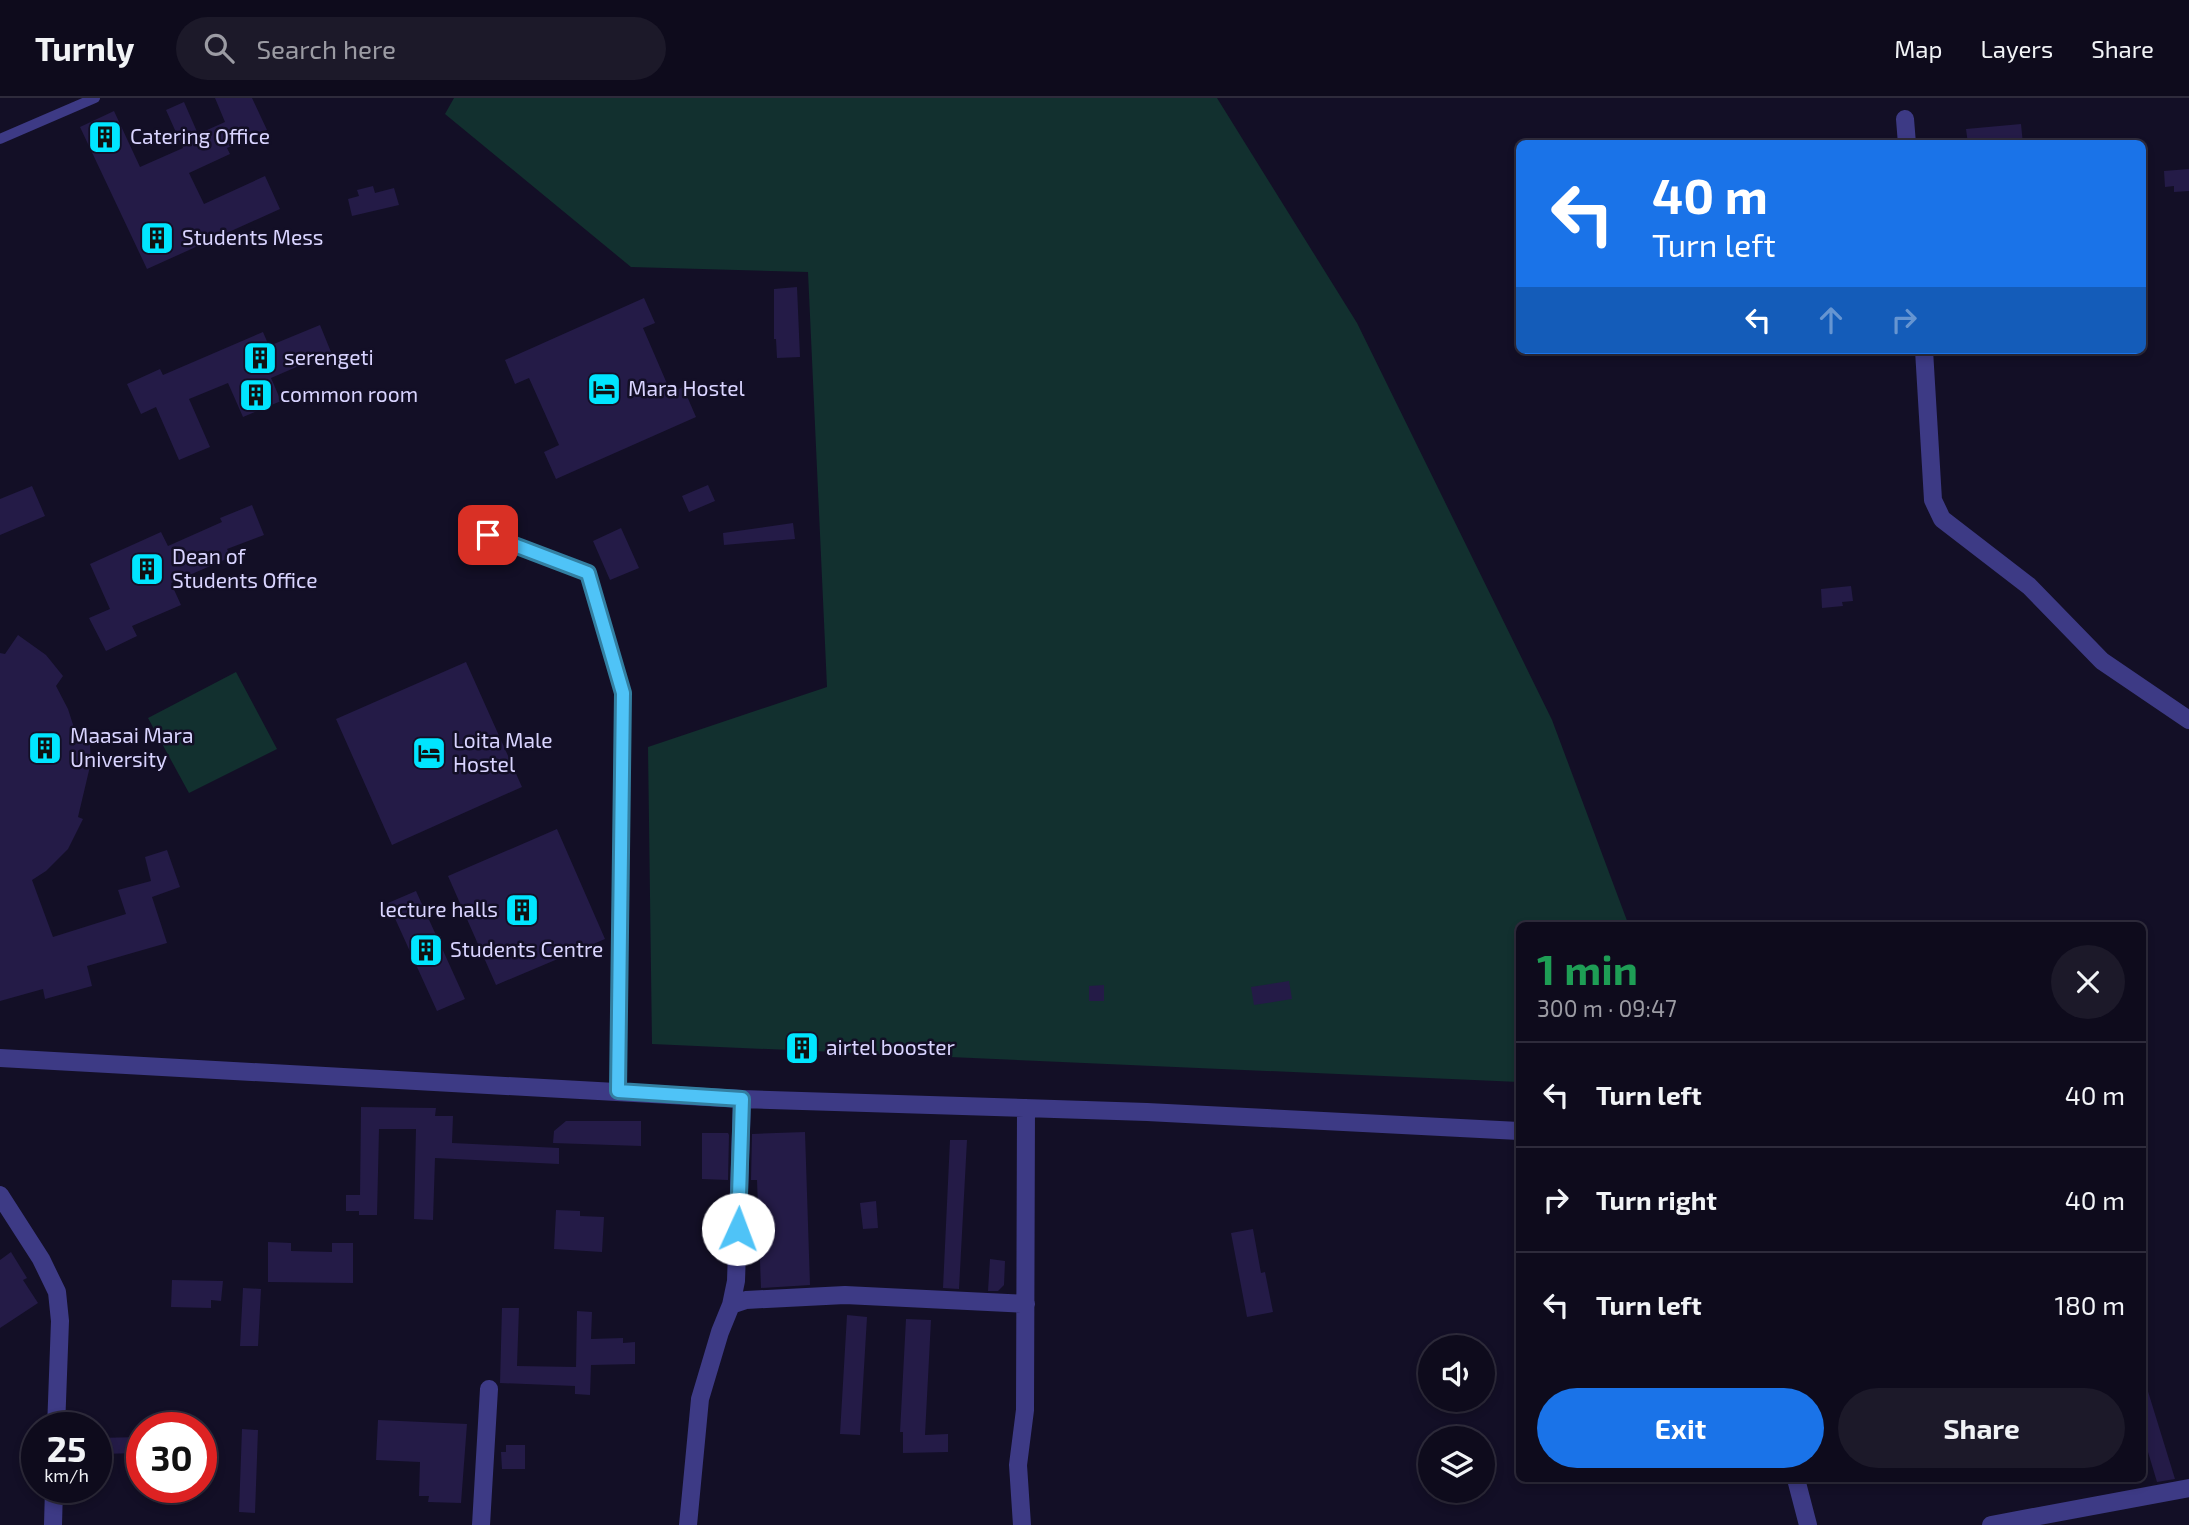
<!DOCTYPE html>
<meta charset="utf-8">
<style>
:root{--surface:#0e0b1c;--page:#1c1929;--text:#f1f3f6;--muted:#9b9ba3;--line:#2e2b3b;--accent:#1a73e8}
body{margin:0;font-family:"Exo 2",sans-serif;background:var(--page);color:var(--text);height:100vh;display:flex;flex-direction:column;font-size:26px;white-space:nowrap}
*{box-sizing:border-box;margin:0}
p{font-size:23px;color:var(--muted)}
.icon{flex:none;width:38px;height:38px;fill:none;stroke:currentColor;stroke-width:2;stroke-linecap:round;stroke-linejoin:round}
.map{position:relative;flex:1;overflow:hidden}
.details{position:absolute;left:1516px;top:824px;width:630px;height:560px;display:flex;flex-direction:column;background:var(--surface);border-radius:10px;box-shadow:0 4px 10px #0003,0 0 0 2px var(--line)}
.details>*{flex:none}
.guide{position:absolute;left:1516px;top:42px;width:630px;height:214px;border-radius:10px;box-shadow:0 4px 10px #0003,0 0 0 2px var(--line);background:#1a73e8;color:#fff;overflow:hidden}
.controls{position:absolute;left:1418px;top:1237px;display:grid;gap:14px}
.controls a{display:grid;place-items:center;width:77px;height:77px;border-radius:50%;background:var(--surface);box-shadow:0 4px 10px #0003,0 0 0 2px var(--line);font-size:35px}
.speed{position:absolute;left:21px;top:1314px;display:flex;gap:14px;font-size:35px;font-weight:700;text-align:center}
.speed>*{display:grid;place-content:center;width:91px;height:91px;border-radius:50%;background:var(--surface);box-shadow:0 4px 10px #0003,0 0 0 2px var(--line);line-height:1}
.speed small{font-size:18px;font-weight:400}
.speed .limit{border:10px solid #d22;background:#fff;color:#111}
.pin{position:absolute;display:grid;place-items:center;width:60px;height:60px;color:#fff;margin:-30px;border-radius:14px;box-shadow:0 4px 10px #0006}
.me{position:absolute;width:77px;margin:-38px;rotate:2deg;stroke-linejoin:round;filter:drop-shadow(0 0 5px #0008)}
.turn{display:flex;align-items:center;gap:24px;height:147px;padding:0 21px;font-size:32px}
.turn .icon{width:91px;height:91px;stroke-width:2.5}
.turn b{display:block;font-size:49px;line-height:60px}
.lanes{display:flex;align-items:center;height:66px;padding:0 21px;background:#0003;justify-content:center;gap:35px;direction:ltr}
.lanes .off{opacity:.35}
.round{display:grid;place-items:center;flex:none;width:74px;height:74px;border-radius:37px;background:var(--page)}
.headline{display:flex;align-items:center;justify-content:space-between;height:119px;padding:0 21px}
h1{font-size:42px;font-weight:700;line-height:52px;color:#1e9e55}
.primary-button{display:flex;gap:14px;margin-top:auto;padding:14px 21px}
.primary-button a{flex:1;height:80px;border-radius:42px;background:var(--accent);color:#fff;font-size:28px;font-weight:700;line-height:80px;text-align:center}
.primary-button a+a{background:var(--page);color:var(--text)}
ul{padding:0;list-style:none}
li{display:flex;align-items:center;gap:21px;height:105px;padding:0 21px;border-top:2px solid var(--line)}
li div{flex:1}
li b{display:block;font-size:26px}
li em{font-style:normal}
header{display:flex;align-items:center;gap:42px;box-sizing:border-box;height:98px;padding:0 35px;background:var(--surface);border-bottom:2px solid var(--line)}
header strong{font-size:33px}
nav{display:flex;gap:38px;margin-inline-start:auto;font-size:24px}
.search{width:490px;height:63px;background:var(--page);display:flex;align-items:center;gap:18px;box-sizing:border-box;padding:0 24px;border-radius:38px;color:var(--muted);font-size:26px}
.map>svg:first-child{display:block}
.green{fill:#12302f}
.building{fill:#241b47}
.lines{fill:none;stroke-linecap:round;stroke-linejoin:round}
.lane{stroke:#3d3a85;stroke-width:10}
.street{stroke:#3d3a85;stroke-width:18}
.route-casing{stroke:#337fa1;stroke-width:18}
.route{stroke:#4fc3f7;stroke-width:12}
.labels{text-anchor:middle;stroke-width:5;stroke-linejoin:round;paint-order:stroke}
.poi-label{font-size:21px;fill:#d9d4ff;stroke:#130f26;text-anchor:start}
</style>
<header>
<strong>Turnly</strong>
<div class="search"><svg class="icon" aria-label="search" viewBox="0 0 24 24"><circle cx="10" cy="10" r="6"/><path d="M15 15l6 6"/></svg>Search here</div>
<nav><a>Map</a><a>Layers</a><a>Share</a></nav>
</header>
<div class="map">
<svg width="2189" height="1427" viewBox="0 0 2189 1427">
<rect width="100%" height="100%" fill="#130f26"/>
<path class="green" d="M454,0H1217L1357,225L1552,622L1629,828H1519V984L652,946L648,649L827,589L808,174L631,169L445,16Z
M236,574L277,651L189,695L148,620Z"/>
<path class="building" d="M215,0H252L267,32L227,50L230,56L189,75L204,106L265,78L280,111L147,171L80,29L114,13L140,69L183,50L166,12L184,4L198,36L225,24Z
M2021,26L2023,46H1968L1966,31Z
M2189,71V93L2174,94V88L2165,89L2164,73Z
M373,88L375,95L394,90L399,107L352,118L348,101L359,98L357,92Z
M797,189L800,259L777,260L776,241H774V191Z
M644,200L655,225L643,230L671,295L683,289L696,319L556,381L544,354L559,347L529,280L515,286L505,262Z
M320,227L331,254L271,280L281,303L243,319L228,285L189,301L210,349L179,362L156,309L141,316L127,286L160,271L163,277L263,234L269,248Z
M708,387L715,403L689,414L682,398Z
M32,388L45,418L0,437V401Z
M252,407L264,437L227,451L231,459L171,485L181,507L132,528L137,538L106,553L89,520L110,511L90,466L161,434L168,448L222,424L220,420Z
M793,425L795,441L724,447L723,435Z
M621,430L639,470L610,482L593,443Z
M1851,488L1853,503L1842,504L1843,508L1822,510L1821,491Z
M18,537L46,557L63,578L56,588L68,611L76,636L89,631L91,664L78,719L83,721L68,751L46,773L32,782L53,839L126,816L118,792L151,783L145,759L167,752L180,789L152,799L167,845L87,868L92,888L45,901L43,891L0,903V555L5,556Z
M466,564L522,689L392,747L336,621Z
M557,731L605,841L496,887L448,778Z
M416,793L465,901L437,913L388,805Z
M1289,883L1292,901L1254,907L1251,889Z
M1104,887V903H1089V888Z
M791,939L814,940L812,962L790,960Z
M361,1009L436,1010L435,1018H453L452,1045L559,1050V1066L435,1060L433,1122L414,1121L416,1031H379L377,1117H359V1113H346V1097H360Z
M566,1023H641V1048L553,1045L554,1033Z
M805,1034L810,1187L761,1190L757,1082H751L752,1036Z
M702,1035H728L729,1037L728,1082L702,1081Z
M950,1042H967L959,1191L943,1190Z
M876,1103L878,1130L863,1131L860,1105Z
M556,1112L580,1113V1118L604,1119L602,1154L554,1151Z
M1253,1131L1261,1175L1265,1174L1273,1214L1247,1219L1231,1135Z
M268,1144L291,1145V1153L332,1154V1145H353V1185L268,1184Z
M11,1154L27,1180L23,1182L38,1205L0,1230V1162Z
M990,1161L1005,1163L1004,1187L998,1193H988Z
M172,1182L223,1183L221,1203L211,1202V1210L171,1209Z
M243,1190L261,1191L258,1248H240Z
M502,1210H519L517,1268L576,1269L577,1213L592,1214L591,1241L623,1240V1245L635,1244V1266L591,1267L590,1297L575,1296V1288L500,1285Z
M847,1217L867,1219L860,1337L840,1336Z
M906,1221L931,1222L925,1337L948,1336V1354L903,1355V1334H900Z
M2146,1287L2175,1381L2157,1384L2142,1334V1288Z
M378,1322L467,1326L461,1405L428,1404L429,1398H419L420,1364L376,1362Z
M242,1331L258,1332L255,1415L239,1414Z
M142,1339V1355L96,1356V1340Z
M506,1347H525V1371H502L501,1354H506Z"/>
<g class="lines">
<path class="lane" d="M0,41L95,0
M488,437L588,475L623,595L618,993"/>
<path class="street" d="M1905,21L1907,46
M1924,252L1933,402L1942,421L2029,488L2102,563L2189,622
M0,960L742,1001L1147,1014L1519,1033
M0,1097L41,1161L57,1194L60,1223L56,1330
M731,1207L746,1202L845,1197L1026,1206
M1796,1381L1808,1427
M53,1427L54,1390
M481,1427L489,1291
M688,1427L700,1301L720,1234L731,1207L736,1183L742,1001
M1022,1427L1018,1367L1025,1312L1026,1010
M1991,1427L2189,1390"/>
</g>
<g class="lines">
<g class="route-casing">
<path id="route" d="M488,437L588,475L623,595L618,993L742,1001L738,1131"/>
</g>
<use href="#route" class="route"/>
</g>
<defs>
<g id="building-square" transform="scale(1.75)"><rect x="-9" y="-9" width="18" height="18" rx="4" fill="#00e5ff" stroke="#130f26"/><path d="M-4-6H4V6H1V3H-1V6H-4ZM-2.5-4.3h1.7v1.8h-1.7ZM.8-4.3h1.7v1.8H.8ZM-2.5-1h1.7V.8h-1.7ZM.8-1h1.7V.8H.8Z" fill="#111"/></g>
<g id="hotel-square" transform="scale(1.75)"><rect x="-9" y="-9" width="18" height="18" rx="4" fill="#00e5ff" stroke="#130f26"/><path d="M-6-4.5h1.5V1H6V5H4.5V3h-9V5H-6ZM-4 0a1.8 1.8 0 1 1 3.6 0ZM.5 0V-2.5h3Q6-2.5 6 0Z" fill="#111"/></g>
</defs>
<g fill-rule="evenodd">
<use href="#building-square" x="105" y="39"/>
<use href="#building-square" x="157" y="140"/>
<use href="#building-square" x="260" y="260"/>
<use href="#hotel-square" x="604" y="291"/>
<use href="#building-square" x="256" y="297"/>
<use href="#building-square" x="147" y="471"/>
<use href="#building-square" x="45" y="650"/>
<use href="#hotel-square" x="429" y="655"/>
<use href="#building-square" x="522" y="812"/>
<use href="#building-square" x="426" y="852"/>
<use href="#building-square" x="802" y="950"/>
</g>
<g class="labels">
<g class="poi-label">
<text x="130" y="46">Catering Office</text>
<text x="182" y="147">Students Mess</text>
<text x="284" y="267">serengeti</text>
<text x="628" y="298">Mara Hostel</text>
<text x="280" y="304">common room</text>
<text x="172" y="466">Dean of<tspan x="172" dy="24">Students Office</tspan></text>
<text x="70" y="645">Maasai Mara<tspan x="70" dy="24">University</tspan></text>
<text x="453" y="650">Loita Male<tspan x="453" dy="24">Hostel</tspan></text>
<text x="498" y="819" text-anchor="end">lecture halls</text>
<text x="450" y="859">Students Centre</text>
<text x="826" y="957">airtel booster</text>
</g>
</g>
</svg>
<div class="controls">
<a><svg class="icon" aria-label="sound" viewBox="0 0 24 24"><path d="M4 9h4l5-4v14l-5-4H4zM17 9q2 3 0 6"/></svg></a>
<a><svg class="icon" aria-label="layers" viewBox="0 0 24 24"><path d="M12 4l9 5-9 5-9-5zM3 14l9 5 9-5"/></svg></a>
</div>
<div class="speed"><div>25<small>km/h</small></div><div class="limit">30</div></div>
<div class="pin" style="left:488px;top:437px;background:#d93025"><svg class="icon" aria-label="arrive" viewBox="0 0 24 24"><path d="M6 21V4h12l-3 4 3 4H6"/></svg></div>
<svg class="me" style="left:738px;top:1131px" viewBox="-20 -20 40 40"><circle r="19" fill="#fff"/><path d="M0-13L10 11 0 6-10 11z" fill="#4fc3f7"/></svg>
<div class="guide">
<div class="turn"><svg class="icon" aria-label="left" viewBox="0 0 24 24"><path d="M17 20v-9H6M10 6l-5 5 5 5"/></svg><div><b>40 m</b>Turn left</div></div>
<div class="lanes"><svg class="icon" aria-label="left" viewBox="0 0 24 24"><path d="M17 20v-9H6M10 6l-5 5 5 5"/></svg><svg class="icon off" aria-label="ahead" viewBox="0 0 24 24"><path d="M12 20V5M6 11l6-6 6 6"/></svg><svg class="icon off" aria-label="right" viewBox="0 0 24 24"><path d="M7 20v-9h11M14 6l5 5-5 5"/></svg></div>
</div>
<section class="details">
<div class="headline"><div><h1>1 min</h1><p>300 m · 09:47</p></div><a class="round"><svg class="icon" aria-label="close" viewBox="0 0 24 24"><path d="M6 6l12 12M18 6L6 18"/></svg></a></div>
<ul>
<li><svg class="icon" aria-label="left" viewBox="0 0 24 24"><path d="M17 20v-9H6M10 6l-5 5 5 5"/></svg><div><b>Turn left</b></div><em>40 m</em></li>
<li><svg class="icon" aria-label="right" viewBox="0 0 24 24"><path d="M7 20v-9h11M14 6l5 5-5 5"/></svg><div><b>Turn right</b></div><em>40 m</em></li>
<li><svg class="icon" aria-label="left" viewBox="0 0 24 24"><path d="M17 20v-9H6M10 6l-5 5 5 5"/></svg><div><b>Turn left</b></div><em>180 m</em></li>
</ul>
<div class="primary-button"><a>Exit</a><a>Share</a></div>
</section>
</div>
